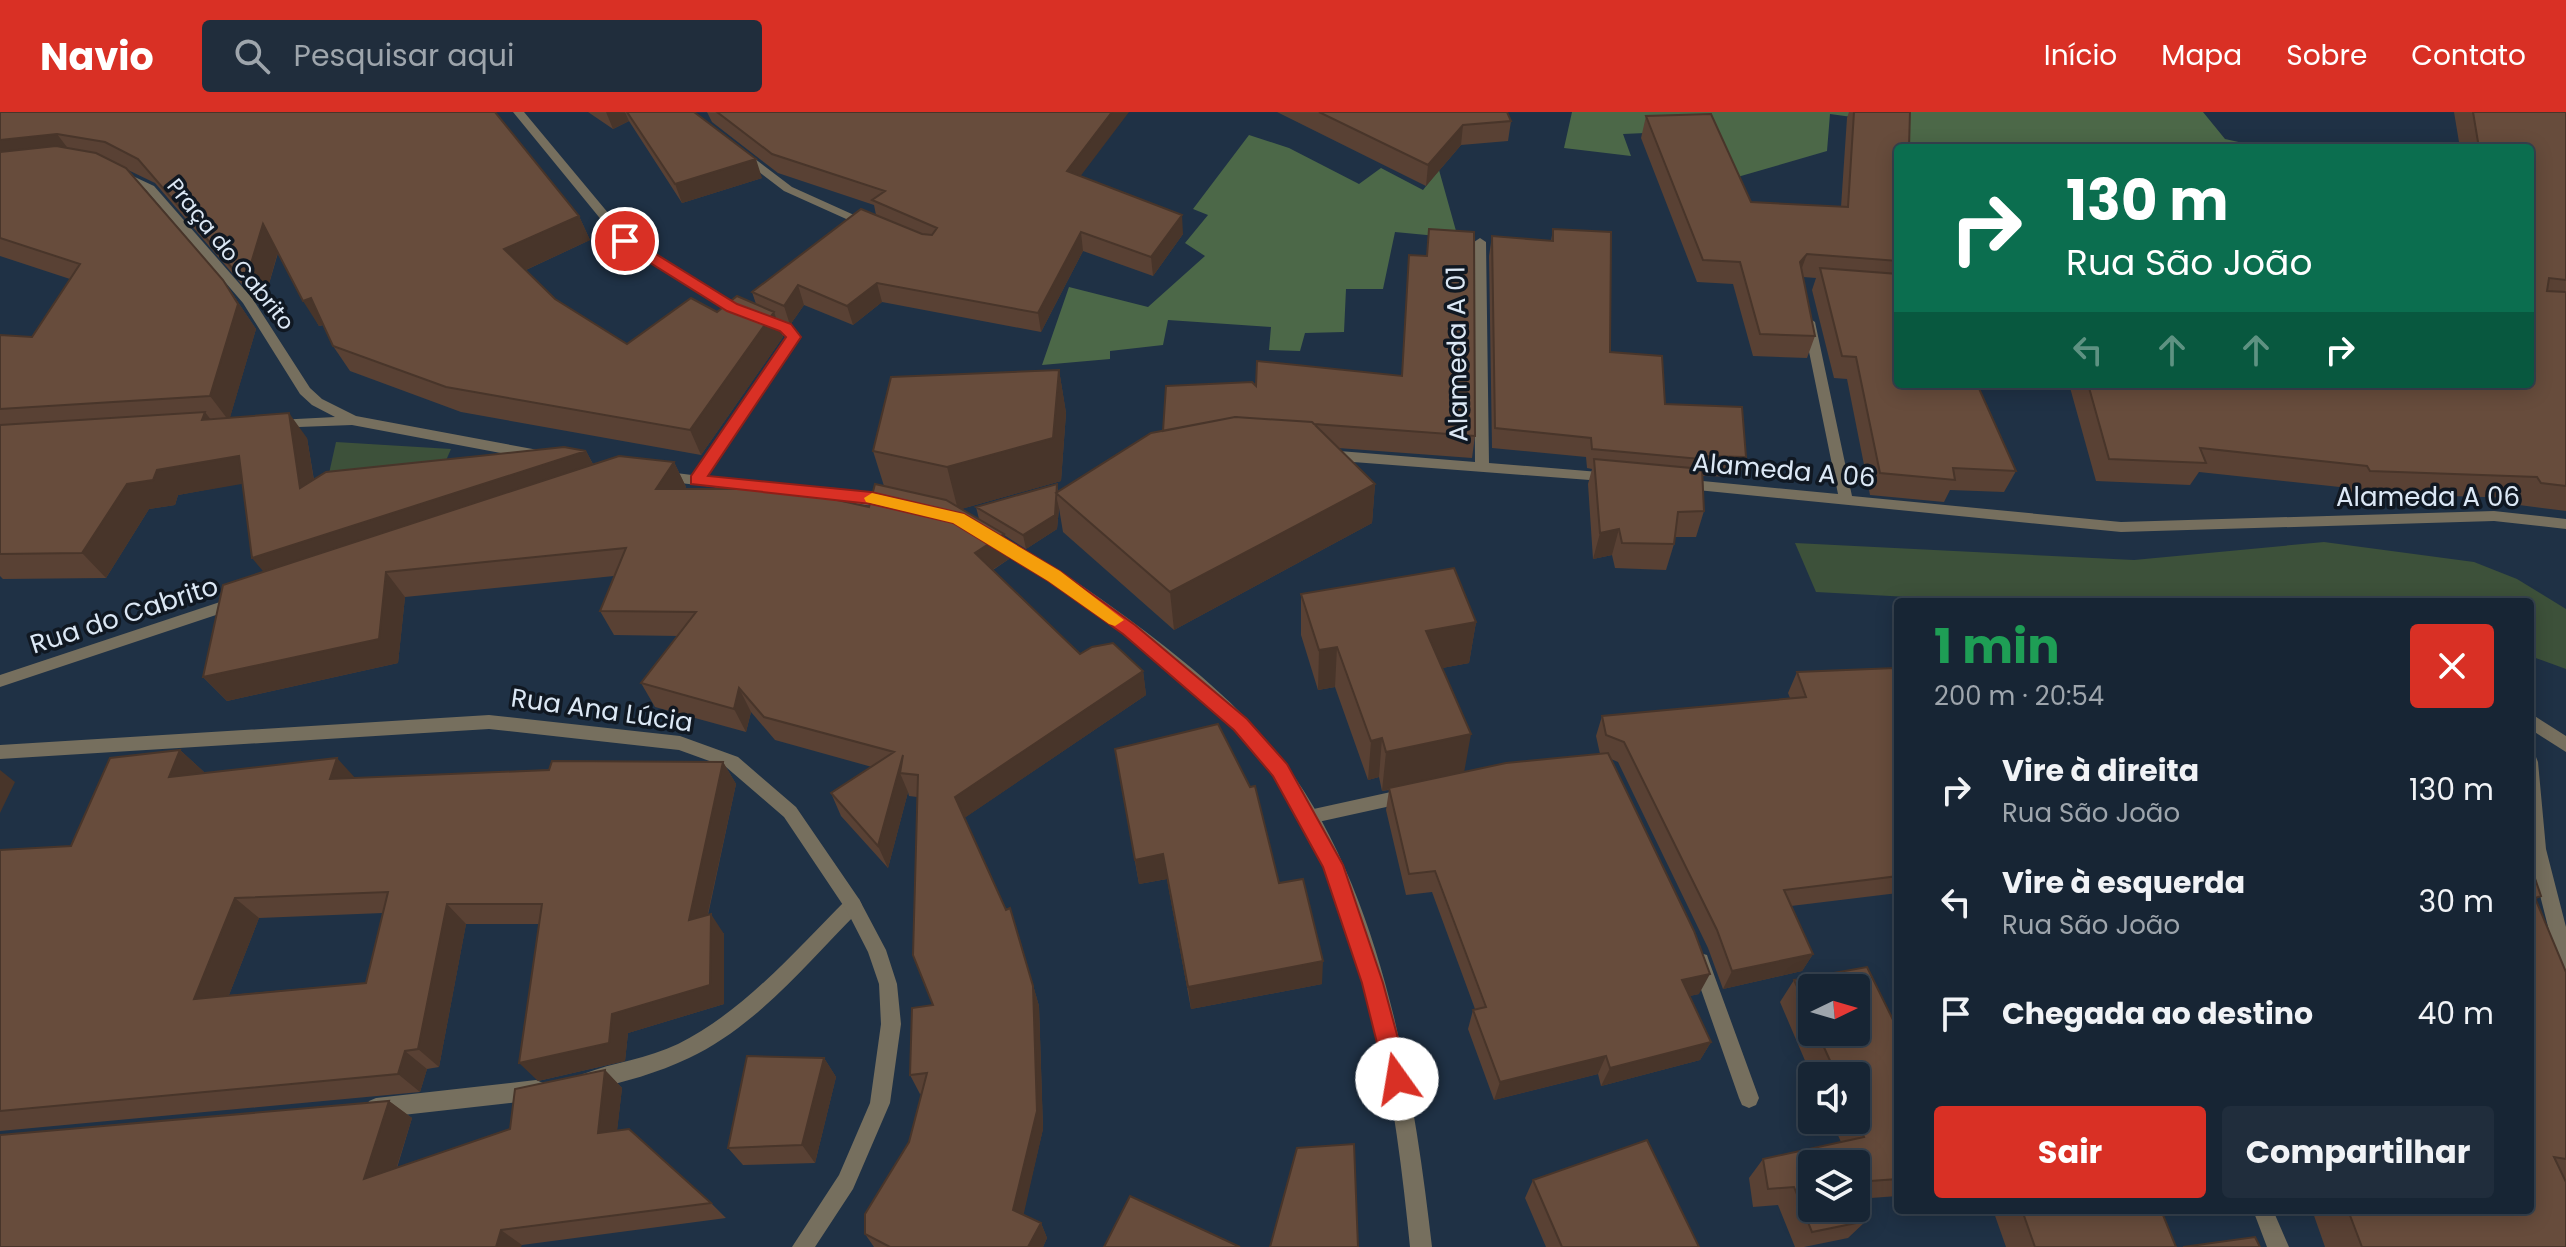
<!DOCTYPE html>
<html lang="pt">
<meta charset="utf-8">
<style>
:root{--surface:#172534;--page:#202d3c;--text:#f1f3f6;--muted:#9ea5ac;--line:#36424f;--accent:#d93025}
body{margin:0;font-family:Poppins,sans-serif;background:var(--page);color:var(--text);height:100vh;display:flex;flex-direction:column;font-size:30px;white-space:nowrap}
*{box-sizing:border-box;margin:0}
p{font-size:26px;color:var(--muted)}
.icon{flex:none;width:44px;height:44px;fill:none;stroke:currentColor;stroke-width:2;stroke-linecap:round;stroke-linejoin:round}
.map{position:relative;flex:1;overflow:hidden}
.panel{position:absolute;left:1894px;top:486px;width:640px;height:616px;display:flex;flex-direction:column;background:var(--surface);border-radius:8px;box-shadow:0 4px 20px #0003,0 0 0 2px var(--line)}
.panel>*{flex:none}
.hud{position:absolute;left:1894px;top:32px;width:640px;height:244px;border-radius:8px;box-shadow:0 4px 20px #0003,0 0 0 2px var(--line);background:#0b6e4f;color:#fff;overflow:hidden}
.needle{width:52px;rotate:85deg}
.buttons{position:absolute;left:1798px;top:862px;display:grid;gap:16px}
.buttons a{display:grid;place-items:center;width:72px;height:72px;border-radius:8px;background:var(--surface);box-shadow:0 4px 20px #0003,0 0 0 2px var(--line);font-size:40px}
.pin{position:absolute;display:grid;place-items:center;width:68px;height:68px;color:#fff;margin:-34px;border:4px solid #fff;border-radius:50%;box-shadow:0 2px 8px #0007}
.me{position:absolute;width:88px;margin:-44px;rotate:347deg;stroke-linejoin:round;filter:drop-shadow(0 0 6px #0008)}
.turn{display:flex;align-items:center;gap:28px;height:168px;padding:0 40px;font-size:36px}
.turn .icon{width:104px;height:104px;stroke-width:2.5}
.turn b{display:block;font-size:56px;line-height:68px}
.lanes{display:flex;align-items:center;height:76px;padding:0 40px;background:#0003;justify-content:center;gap:40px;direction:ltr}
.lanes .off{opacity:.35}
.round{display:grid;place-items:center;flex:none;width:84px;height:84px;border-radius:8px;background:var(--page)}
.summary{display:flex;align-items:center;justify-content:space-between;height:136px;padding:0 40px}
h1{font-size:48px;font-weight:700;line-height:60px;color:#1e9e55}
.action{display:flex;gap:16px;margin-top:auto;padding:16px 40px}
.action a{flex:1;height:92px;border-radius:8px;background:var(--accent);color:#fff;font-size:32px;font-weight:700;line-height:92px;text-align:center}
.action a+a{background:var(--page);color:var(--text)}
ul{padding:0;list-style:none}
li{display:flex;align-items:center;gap:24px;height:112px;padding:0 40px}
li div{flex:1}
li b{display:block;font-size:30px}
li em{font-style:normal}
header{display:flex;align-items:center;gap:48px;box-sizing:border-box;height:112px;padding:0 40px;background:var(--accent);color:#fff}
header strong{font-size:38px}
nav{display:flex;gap:44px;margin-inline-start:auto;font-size:28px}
.search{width:560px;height:72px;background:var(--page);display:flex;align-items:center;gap:20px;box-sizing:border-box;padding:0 28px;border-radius:8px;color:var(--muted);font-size:30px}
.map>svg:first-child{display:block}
.green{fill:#3d513a}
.forest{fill:#4c6848}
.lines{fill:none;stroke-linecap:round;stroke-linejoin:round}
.service{fill:#766f5e;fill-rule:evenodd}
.minor{fill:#766f5e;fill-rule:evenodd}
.wall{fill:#594134;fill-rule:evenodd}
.shaded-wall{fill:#48352a}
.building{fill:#674c3c;stroke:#48352a;stroke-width:2;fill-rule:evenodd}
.route{fill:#d93025;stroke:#8d1f18;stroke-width:2}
.slow{fill:#f59e0b}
.labels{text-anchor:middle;stroke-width:7;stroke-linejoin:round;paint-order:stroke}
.far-street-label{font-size:22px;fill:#dce8f5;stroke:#101822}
.street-label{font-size:26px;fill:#dce8f5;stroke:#101822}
</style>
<header>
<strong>Navio</strong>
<div class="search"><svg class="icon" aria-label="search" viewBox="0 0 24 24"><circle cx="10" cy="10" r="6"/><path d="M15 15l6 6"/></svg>Pesquisar aqui</div>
<nav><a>Início</a><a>Mapa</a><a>Sobre</a><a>Contato</a></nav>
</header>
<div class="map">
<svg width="2566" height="1135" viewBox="0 0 2566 1135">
<rect width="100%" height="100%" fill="#1f3145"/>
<path class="green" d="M336,330L451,337L437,369L326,375Z
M2324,430L2474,450L2517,467L2566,497V557L2530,544V490H2002L1816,480L1795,431L2134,448Z"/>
<path class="forest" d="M1572,0H2203L2225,27L2266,36H1904V12L1830,2L1827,39L1734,66L1712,18L1623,22L1631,44L1564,36Z
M1249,23L1289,36L1359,72L1381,56L1423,78L1439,58L1458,126L1395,120L1383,177H1346L1344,220L1305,221L1300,239L1269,238L1271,215L1168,208L1163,233L1110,239V247L1042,253L1069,175L1148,195L1205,144L1185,131L1208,103L1193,97Z"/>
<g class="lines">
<path class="service" d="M1480,126L1486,130L1489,351L1611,361L1616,362L1618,366L1616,370L1327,348L1320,343L1327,338L1475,350L1474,130Z
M1809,206L1815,210L1852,384L2121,410L2494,399L2566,407V417L2494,409L2121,420L1677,376L1675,372L1682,367L1838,382L1803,210Z
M1409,676L1415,678L1418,683L1415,688L1409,690L1309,712L1303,710L1300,705L1303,700L1309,698Z
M853,785L859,787L862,793L859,799C807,851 757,914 689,946C658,961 624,970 590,978L583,976L580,969L583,962C614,950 647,947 678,932C744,899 795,839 847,787Z
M1700,841L1707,843L1709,849L1759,986L1756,993L1749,996L1742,993L1739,986L1691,849L1693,843Z
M536,968L543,971L546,978L543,985L536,988L376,1006L369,1003L366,996L369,989L376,986Z"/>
<path class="minor" d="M513,0H524L629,126L736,193L798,220L800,225L706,364L891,386L898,391L896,395L891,396L655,368L653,364L655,360L660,359L692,363L787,225L728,199L621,132Z
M738,40H746L792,75L874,112L872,115H864L784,79L738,44Z
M122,59L154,74L252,186L310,276L322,287L356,304L538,338L545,343L543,346L538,348L352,313L272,316L270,313L277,308L335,305L312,293L300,282L243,191L146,78L118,64L116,62Z
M988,418C999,421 1010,429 1020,435C1057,456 1092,480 1126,505C1184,548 1243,595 1286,653C1383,784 1414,977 1432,1135H1410C1395,982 1367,789 1273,662C1202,565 1086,487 983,427L981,423Z
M238,484L243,486L246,490L243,494L0,575V563Z
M2530,601L2566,624V640L2530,617Z
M489,603L680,624L738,645L796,695L859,787L886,838L897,872L901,912L890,991L853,1077L815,1135H792L839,1063L870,991L881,912L879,872L868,840L847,799L784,705L726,655L679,638L489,617L0,647V633Z
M2530,643L2536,645L2538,650L2546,737L2566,815V858L2559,856L2557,850L2530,744Z
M2253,1098H2273L2289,1135H2267Z"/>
</g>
<path class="wall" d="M0,0L579,104L590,128L526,158L555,187L627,232L717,200L756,192L752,180L876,103L874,93L778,61L712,10L707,0H759L1080,64L1183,122L1153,164L1083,139L1041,220L882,190L853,213L804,193L790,213L777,208L783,225L701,343L461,300L350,259L333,234L324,213L319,214L278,141L262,196L155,71L128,58L223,168L256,217L230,305L307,326L314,368L586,339L593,352L674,350L686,375L684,377L869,395L884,374L873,339L1059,258L1066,301L1061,369L961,397L979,407L976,395L1057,372L1058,379L1163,319L1256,274L1475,324L1472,346L1338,336L1375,372L1372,411L1174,518L1063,420L1059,396L1057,417L1026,437L1004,423L1009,447L993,458L1080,542L1143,559L1146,583L964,706L1006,798L1017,818L1039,894L1043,1017L1023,1102L1041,1111L1047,1126L1043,1135H874L865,1122L909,1030L922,981L920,982L910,963L933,893L917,685L909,684L908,680L888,756L841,704L831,681L872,655L775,628L751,600L746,620L655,595L641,571L678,524L614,523L600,499L614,464L405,485L398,551L227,589L203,565L263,459L242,371L178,383L175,393L149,397L106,466L3,467L0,464V223L32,225L70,167L0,144Z
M588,0H694L762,66L682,91L629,9L613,17Z
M1277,0H1507L1511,9L1508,29L1461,33L1426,74Z
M1849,0H1910L1898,36V272L2016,359L2004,380L1950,378L1944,390L1870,383L1847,267L1834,266L1812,178L1816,166L1803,165L1815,224L1807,246L1753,244L1733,172L1697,170L1641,26L1646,4L1751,90L1841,95L1847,6Z
M2454,0H2566V399L2519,393L2516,386L2351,381L2349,376L2199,360L2190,373L2096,369L2069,272H2530V36H2460Z
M1553,117L1610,240L1665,292L1746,345L1739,365L1703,364L1704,399L1696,425H1675L1674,432L1666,458L1615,456L1612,443L1593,447L1588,372L1592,357L1587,356L1586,345L1492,336L1489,144L1492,124L1551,129Z
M1301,482L1476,510L1469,551L1442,556L1464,660L1600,642L1596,624L1602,604L1790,586L1788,581L1797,560L1898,565V781L1791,794L1813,842L1802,859L1723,877L1708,836L1618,650L1611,647L1699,882L1689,884L1711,930L1700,948L1601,974L1598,962L1494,988L1468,917L1473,898L1475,897L1432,780L1406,783L1386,698L1389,678L1382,679L1379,665L1368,668L1335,575L1318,578L1301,523Z
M1115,637L1279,771L1322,872L1191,897L1167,767L1139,772Z
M180,638L204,660V661L355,666L723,650L736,672L708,803L724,822V892L628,921L625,949L538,969L539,812H466L439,955L427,957L420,980L0,1019V738L71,734ZM383,801L366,871L229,883L259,806Z
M2530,752L2541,784L2536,787L2566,860V1135H2325L2312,1098H2530Z
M1867,855L1898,918V1084L1857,1087L1866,1109L1848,1126L1804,1135H1795L1778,1093L1753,1095L1749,1066L1763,1047L1841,1030L1831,1008H1856V964L1812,965L1780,890L1794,868ZM1812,876H1856V920H1812ZM1812,1052H1856V1096H1812Z
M824,946L836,965L815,1051L743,1053L728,1036Z
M605,958L622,976L617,1018L711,1091L726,1106L522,1133L0,1135L389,989L412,1006L397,1056L510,1017Z
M1533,1068L1699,1135H1546L1525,1086Z
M1993,1098H2161L2176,1135H2006Z"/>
<path class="shaded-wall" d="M606,0H625L629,9L613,17Z
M1112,0H1129L1070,78L1067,59Z
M1463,13L1461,33L1426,74L1428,53Z
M57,22L76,47L0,55V28Z
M756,47L762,66L682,91L675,72Z
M1182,103L1183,122L1153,164L1151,145Z
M579,104L590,128L517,162L504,137Z
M263,112L279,136L262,196L245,171Z
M1081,120L1083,139L1041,220L1038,201Z
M1807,142L1799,164L1800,150Z
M223,168L256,217L229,309L210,284Z
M877,171L882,190L853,213L847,194Z
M798,173L804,193L790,213L784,194Z
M311,186L328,211L319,214L303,189Z
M774,200L783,225L701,343L690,318Z
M1059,258L1066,301L1061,369L958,398L947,355Z
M205,300L224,325L202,308Z
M289,301L307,326L319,401L300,376Z
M586,339L599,364L273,471L252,446Z
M239,344L259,369L178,383L175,393L149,397L106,466L82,441L127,372L157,358Z
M674,350L686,375L668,402L656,377Z
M1375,372L1372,411L1174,518L1170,480Z
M1056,383L1059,396L1057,417L1026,437L1023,423Z
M1619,417L1612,443L1593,447L1600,421Z
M1004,422L1009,447L981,465L975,441Z
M386,460L405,485L398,551L227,589L203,565Z
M1476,510L1469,551L1421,560L1426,519Z
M1337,535L1335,575L1318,578L1319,538Z
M1143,559L1146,583L963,707L955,685Z
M739,576L751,600L746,620L734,597Z
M1471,622L1464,661L1382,679L1386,640Z
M1382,626L1379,665L1368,668L1371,629Z
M180,638L204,660L194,686L169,665Z
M903,643L900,661L908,680L888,756L878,734Z
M337,646L357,668L330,667Z
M723,650L736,672L702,828L689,808Z
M0,658L15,670L0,701Z
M1163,742L1167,767L1139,772L1135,748Z
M235,786L259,806L220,906L194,887Z
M447,792L466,812L439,955L418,937Z
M711,802L724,822V892L628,921L625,949L538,969L519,951L612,902Z
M1017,818L1039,894L1043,1017L1021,1114L1013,1098Z
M1813,842L1802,859L1723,877L1732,859Z
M1323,849L1322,872L1191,897L1188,875Z
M1710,862L1699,882L1672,888L1682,868Z
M1711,930L1700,948L1601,974L1610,956Z
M405,939L427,957L420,980L398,962Z
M1606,944L1598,962L1494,988L1500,970Z
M824,946L836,965L815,1051L802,1033Z
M605,958L622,976L615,1037L598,1021Z
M389,989L412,1006L388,1083L364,1067Z
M1041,1111L1047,1126L1043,1135H1028Z
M501,1118L522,1133L521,1135H496Z"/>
<path class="building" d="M0,0H495L579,104L504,137L555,187L627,232L691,186L717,200L737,184L774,200L690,318L446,275L333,234L311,186L303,189L263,112L245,171L138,47L105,30L57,22L0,28Z
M627,0H694L756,47L675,72Z
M717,0H1112L1067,59L1182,103L1151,145L1081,120L1038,201L877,171L847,194L798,173L784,194L752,180L861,97L922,122L932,123L937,116L872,88L885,79L772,42Z
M1319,0H1507L1511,9L1463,13L1428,53Z
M1854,0H1910L1909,36H1898V149L1807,142L1800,150L1815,224L1760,222L1740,150L1703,148L1646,4L1711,2L1751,90L1848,95Z
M2473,0H2566V168L2549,166L2547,179L2566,180V374L2541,371L2537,365L2370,359L2367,354L2200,336L2206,351L2109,347L2088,272H2530V36H2479Z
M56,34L96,41L126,56L223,168L238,192L210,284L0,297V223L32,225L80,152L0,126V40Z
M1429,117L1474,120L1475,324L1314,312L1312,310L1235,305L1163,319L1166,274L1252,270L1256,274L1257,249L1402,264L1409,143L1427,144Z
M1553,117L1611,120L1610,240L1662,244L1665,292L1742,295L1746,345L1700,344V347L1592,337L1591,326L1495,316L1492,124L1553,129Z
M1820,156L1898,162V272H1977L2016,359L1953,356L1955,368L1880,361L1856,245L1842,244Z
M1059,258L1053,326L947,355L873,339L891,265Z
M205,300L202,308L289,301L300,376L326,360L564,335L586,339L252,446L239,344L157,358L153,368L127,372L82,441L0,442V313Z
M1235,305L1312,310L1375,372L1170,480L1056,381L1151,321Z
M619,344L674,350L656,377H788L869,395L875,372L946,388L1004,422L975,441L1080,542L1092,535L1113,531L1143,559L955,685L1006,798L1010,796L1033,874L1037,999L1013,1098L1041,1111L1028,1135H890L865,1122V1102L909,1030L927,961L910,963L912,896L933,893L913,843L918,663L900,661L903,643L878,734L831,681L894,640L764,605L739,576L734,597L641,571L696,500L600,499L626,436L386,460L379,527L203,565L223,473Z
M1594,347L1702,357L1704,399L1678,400L1674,432L1622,431L1619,417L1600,421Z
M1057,372L1055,403L1023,423L976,395Z
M1454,456L1476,510L1426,519L1471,622L1386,640L1382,626L1371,629L1337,535L1319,538L1301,482Z
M1895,556L1898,565V764L1784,778L1813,842L1732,859L1717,818L1624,630L1606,623L1602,604L1806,585L1797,560Z
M1218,612L1250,675L1255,674L1279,771L1303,767L1323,849L1188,875L1163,742L1135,748L1115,637Z
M180,638L169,665L337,646L330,667L549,658L552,649L723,650L689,808L711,802L710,873L612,902L609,931L519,951L542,792H447L418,937L405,939L398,962L0,999V738L71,734L110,646ZM388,780L366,871L194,887L235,786Z
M1608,641L1694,819L1710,862L1682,868L1711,930L1610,956L1606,944L1500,970L1473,898L1486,895L1435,759L1409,762L1389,676L1506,651Z
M2530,752L2541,784L2535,786L2566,860V1047L2554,1045L2566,1070V1135H2362L2348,1098H2530Z
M1867,855L1898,918V1067L1856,1070V1052H1812V1096H1856V1084L1866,1109L1812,1120L1794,1075L1768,1077L1763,1047L1864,1025L1856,1007V964H1837L1817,920H1856V876H1812V908L1794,868Z
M747,944L824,946L802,1033L728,1036Z
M605,958L598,1021L629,1017L711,1091L501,1118L496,1135H0V1023L389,989L364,1067L510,1017L515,977Z
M1647,1028L1699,1135H1562L1533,1068Z
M1354,1032L1358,1135H1270L1297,1036Z
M1130,1084L1240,1135H1104Z
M2022,1098H2161L2176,1135H2035Z
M2255,1125L2260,1135H2183Z"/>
<path class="route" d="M620,126H630L737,192L791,212L801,225L708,364L871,380L964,402L1060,459L1135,513L1247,607L1287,652L1343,753L1383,871L1409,967L1405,975L1397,978L1390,975L1386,967L1362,871L1323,755L1273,664L1234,618L1123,522L1048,469L953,411L871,392L691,372V364L786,225L780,219L727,199L620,132Z"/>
<path class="slow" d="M872,381L964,402L1060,459L1124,508L1115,514L1109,512L1048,469L953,411L866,390L864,386Z"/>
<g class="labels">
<g class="far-street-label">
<text transform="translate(231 142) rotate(51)" y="8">Praça do Cabrito</text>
</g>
<g class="street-label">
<text transform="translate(1457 242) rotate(-91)" y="9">Alameda A 01</text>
<text transform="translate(1784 358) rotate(5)" y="9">Alameda A 06</text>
<text x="2428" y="394">Alameda A 06</text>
<text transform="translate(124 503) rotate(-18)" y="9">Rua do Cabrito</text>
<text transform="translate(602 598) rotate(8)" y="9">Rua Ana Lúcia</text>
</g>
</g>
</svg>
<div class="buttons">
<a><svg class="needle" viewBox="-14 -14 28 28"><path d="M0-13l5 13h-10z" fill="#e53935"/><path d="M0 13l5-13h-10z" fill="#9ea5ac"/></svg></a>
<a><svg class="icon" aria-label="sound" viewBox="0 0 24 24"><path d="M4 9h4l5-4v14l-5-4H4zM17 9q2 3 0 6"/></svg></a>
<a><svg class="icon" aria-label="layers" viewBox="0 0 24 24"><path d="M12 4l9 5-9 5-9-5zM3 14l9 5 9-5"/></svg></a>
</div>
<div class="pin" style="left:625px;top:129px;background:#d93025"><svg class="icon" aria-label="arrive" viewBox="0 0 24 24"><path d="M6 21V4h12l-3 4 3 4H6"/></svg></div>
<svg class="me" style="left:1397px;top:967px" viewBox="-20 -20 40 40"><circle r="19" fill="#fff"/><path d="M0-13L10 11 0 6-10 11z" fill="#d93025"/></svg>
<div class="hud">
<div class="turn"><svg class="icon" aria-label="right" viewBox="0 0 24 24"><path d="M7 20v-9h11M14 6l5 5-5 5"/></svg><div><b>130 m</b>Rua São João</div></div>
<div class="lanes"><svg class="icon off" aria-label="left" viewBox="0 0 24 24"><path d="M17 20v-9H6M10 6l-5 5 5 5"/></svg><svg class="icon off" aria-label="ahead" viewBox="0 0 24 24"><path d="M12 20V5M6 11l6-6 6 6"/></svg><svg class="icon off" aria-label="ahead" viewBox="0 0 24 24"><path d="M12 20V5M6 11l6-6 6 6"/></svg><svg class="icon" aria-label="right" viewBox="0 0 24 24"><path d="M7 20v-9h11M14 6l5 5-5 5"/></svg></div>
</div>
<section class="panel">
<div class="summary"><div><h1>1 min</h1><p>200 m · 20:54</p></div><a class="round" style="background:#d93025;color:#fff"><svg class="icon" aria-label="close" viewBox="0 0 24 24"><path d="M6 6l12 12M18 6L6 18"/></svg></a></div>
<ul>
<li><svg class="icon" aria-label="right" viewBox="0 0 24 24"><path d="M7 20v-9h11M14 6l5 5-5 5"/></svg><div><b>Vire à direita</b><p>Rua São João</p></div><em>130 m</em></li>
<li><svg class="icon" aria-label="left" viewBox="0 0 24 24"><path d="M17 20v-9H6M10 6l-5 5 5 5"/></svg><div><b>Vire à esquerda</b><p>Rua São João</p></div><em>30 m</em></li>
<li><svg class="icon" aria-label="arrive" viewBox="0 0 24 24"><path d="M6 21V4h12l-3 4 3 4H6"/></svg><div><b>Chegada ao destino</b></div><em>40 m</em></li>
</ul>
<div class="action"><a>Sair</a><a>Compartilhar</a></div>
</section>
</div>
